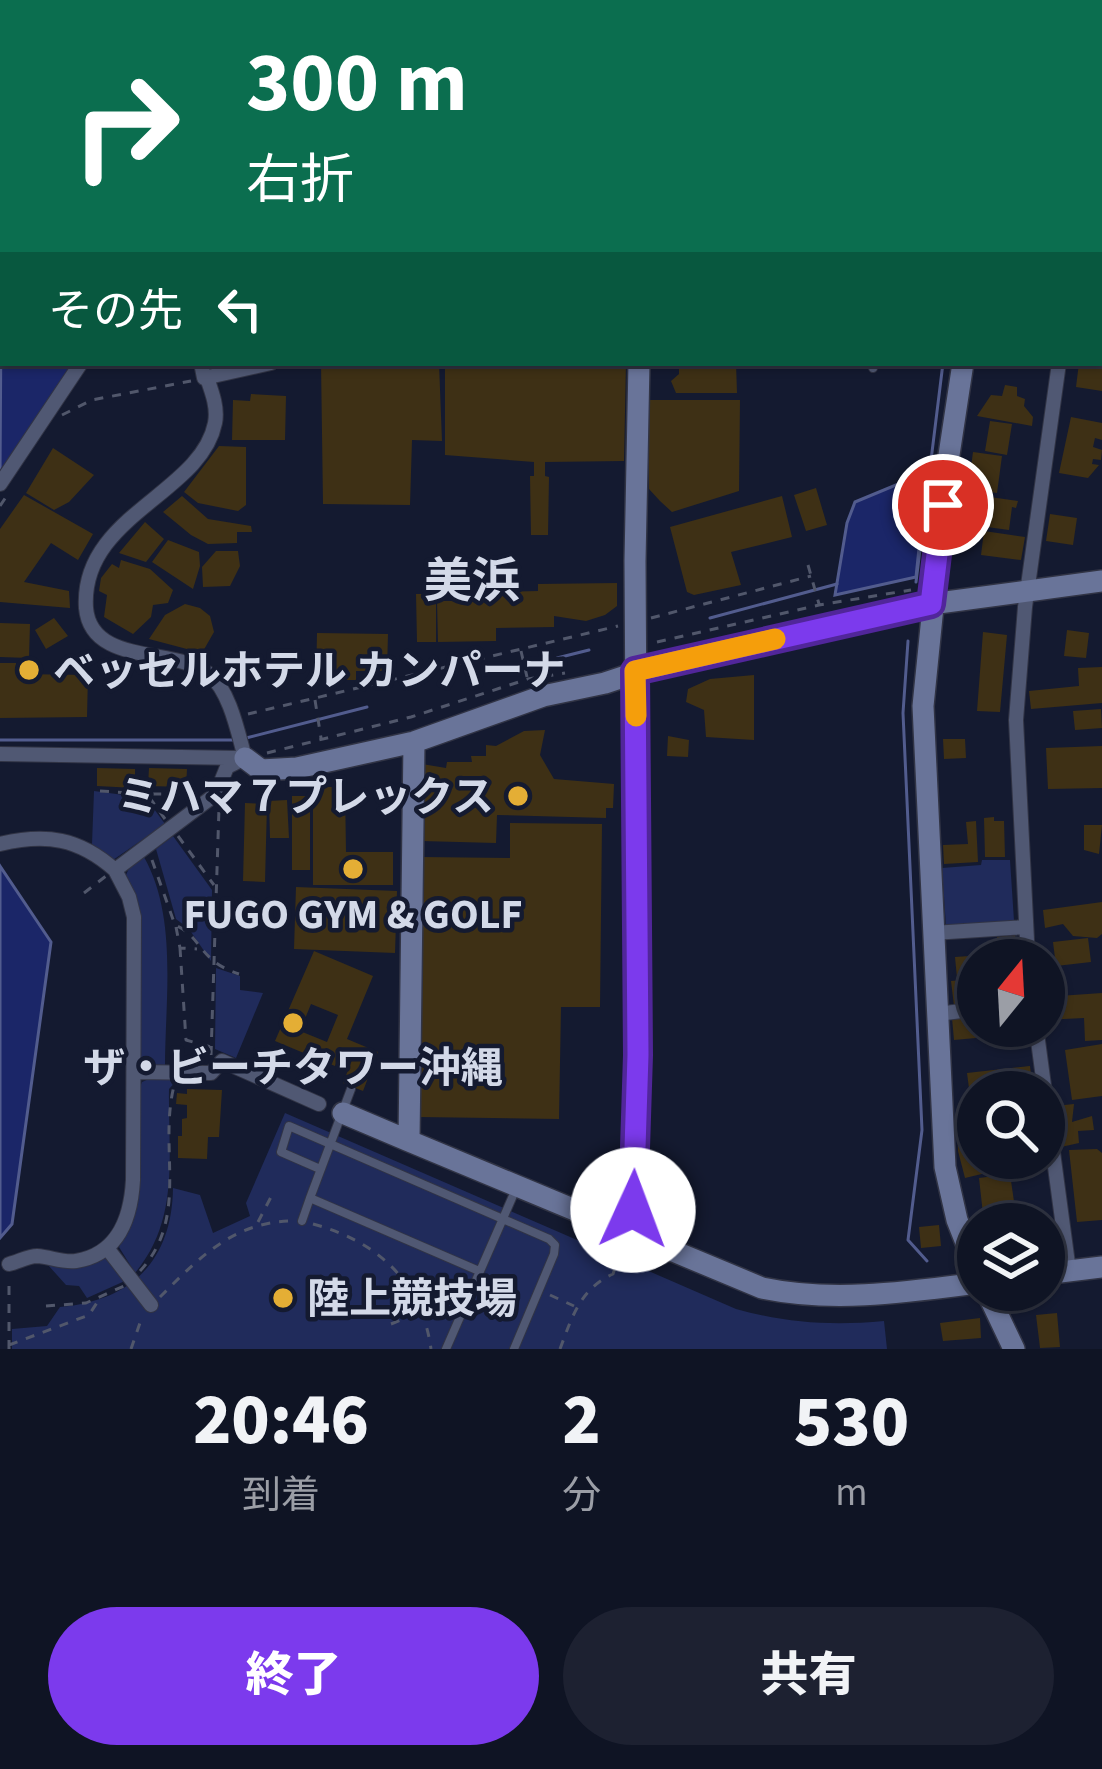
<!DOCTYPE html>
<html lang="ja">
<meta charset="utf-8">
<style>
:root{--surface:#0f1424;--page:#1d2131;--text:#f1f3f6;--muted:#9b9ea6;--line:#2f3341;--accent:#7c3aed}
body{margin:0;font-family:"Source Sans 3","Noto Sans JP",sans-serif;background:var(--page);color:var(--text);height:100vh;display:flex;flex-direction:column;font-size:45px;white-space:nowrap}
*{box-sizing:border-box;margin:0}
p{font-size:39px;color:var(--muted)}
.icon{flex:none;width:66px;height:66px;fill:none;stroke:currentColor;stroke-width:2;stroke-linecap:round;stroke-linejoin:round}
.map{position:relative;height:1349px;overflow:hidden}
.sheet{display:flex;flex-direction:column;background:var(--surface);flex:1}
.sheet>*{flex:none}
.top-card{position:absolute;left:0px;top:0px;width:1104px;height:366px;box-shadow:0 3px 9px #0004,0 0 0 3px var(--line);background:#0b6e4f;color:#fff;overflow:hidden}
.needle{width:78px;rotate:18deg}
.buttons{position:absolute;left:957px;top:939px;display:grid;gap:24px}
.buttons a{display:grid;place-items:center;width:108px;height:108px;border-radius:50%;background:var(--surface);box-shadow:0 3px 9px #0004,0 0 0 3px var(--line);font-size:60px}
.pin{position:absolute;display:grid;place-items:center;width:102px;height:102px;color:#fff;margin:-51px;border:6px solid #fff;border-radius:50%;box-shadow:0 3px 12px #0007}
.me{position:absolute;width:132px;margin:-66px;rotate:2deg;stroke-linejoin:round;filter:drop-shadow(0 0 9px #0008)}
.turn{display:flex;align-items:center;gap:42px;height:252px;padding:0 48px;font-size:54px}
.turn .icon{width:156px;height:156px;stroke-width:2.5}
.turn b{display:block;font-size:84px;line-height:102px}
.then{display:flex;align-items:center;height:114px;padding:0 48px;background:#0003;gap:24px;font-size:45px}
.eta{display:flex;justify-content:space-evenly;align-items:center;height:204px;text-align:center}
.eta b{font-size:72px;font-weight:800;line-height:84px}
.primary-button{display:flex;gap:24px;margin-top:auto;padding:24px 48px}
.primary-button a{flex:1;height:138px;border-radius:72px;background:var(--accent);color:#fff;font-size:48px;font-weight:800;line-height:138px;text-align:center}
.primary-button a+a{background:var(--page);color:var(--text)}
.map>svg:first-child{display:block}
.green{fill:#202b5b}
.water{fill:#1b2668;stroke:#525c8e;stroke-width:3}
.lines{fill:none;stroke-linecap:round;stroke-linejoin:round}
.stream{stroke:#525c8e;stroke-width:3}
.building{fill:#3e3015;fill-rule:evenodd}
.lane-casing{stroke:#313445;stroke-width:10}
.street-casing{stroke:#313445;stroke-width:16}
.secondary-casing{stroke:#313445;stroke-width:24}
.path{stroke:#51576b;stroke-width:3;stroke-dasharray:9 9;stroke-linecap:butt}
.lane{stroke:#505873;stroke-width:8}
.street{stroke:#505873;stroke-width:14}
.secondary{stroke:#697499;stroke-width:21}
.route-casing{stroke:#51269a;stroke-width:30}
.route{stroke:#7c3aed;stroke-width:21}
.slow{stroke:#f59e0b;stroke-width:21}
.poi-dot{fill:#e4ae35;stroke:#141a30;stroke-width:4.5}
.labels{text-anchor:middle;stroke-width:9;stroke-linejoin:round;paint-order:stroke}
.poi-label{font-size:42px;font-weight:bold;fill:#d3d9e8;stroke:#141a30;text-anchor:start}
.quarter-label{font-size:48px;font-weight:bold;fill:#d3d9e8;stroke:#141a30}
</style>
<div class="map">
<svg width="1102" height="1349" viewBox="0 0 1102 1349">
<rect width="100%" height="100%" fill="#141a30"/>
<path class="green" d="M94,791L146,798L165,824L113,860L92,844Z
M173,836L212,890L211,961L189,929L176,919L156,849Z
M144,857C178,918 165,999 165,1067H148L140,1056L134,893L126,875L130,866Z
M982,860H1010L1014,921L946,926L942,868L981,865Z
M216,968L240,976V990L263,993L236,1058L215,1049Z
M151,1078L178,1079L169,1089C168,1156 180,1219 135,1273L119,1247L133,1221L139,1195V1090L142,1082Z
M285,1113L736,1309C787,1323 832,1326 884,1321L887,1349H12V1329L47,1326L60,1307C131,1301 172,1261 173,1188L200,1195L213,1233L250,1216L246,1203Z
M105,1257L127,1280L87,1298L79,1286L66,1285L48,1265L61,1266Z"/>
<path class="water" d="M3,12V363H75L0,475Z
M927,472L916,577L835,595L847,523L855,502Z
M0,866L51,942L12,1224L0,1238Z"/>
<g class="lines">
<path class="stream" d="M916,582L943,363
M710,618L837,584
M908,641L903,713L922,1130L908,1240L927,1261
M557,658L589,650
M246,738L367,707
M0,740H237"/>
</g>
<path class="building" d="M321,363H439L442,441L412,440L410,505L323,504Z
M445,363H626L624,461L545,462V476L549,477L548,535H531L530,476H534V462L445,455Z
M679,363H736L737,393H676L671,381L679,374Z
M1079,363L1102,365V391L1076,387Z
M1005,385L1017,387V396L1025,399L1024,406L1033,417L1032,426L977,416L991,395L1002,396Z
M251,394L286,396L285,440H232L233,400L250,401Z
M648,400H740L739,491L672,512L660,501L649,489Z
M1071,417L1102,423V440L1095,438L1093,447L1102,450L1101,460L1093,459L1092,464L1099,465L1088,478L1059,473Z
M990,421L1012,424L1007,455L985,451Z
M219,446L246,447V505L238,511L198,503L184,492Z
M53,448L94,475L69,502L54,510L26,493Z
M973,452L1002,456L997,493L968,489Z
M816,488L827,525L806,531L794,495Z
M962,493L1018,501L1016,508L1012,507L1009,530L958,523Z
M24,495L93,534L78,560L51,543L24,582L69,591L70,608L0,602V529Z
M182,496L208,519L251,526L252,532H237V543L208,544L191,535L163,512Z
M782,496L792,537L731,552L741,585L694,595L687,592L670,527Z
M1050,514L1077,518L1073,545L1046,541Z
M145,522L164,539L146,562L119,553Z
M984,531L1025,537L1021,560L981,555Z
M168,540L199,552L200,566L193,589L152,562Z
M216,551H238L240,566L230,586L203,587L202,567Z
M121,560L150,569L173,590L168,603L153,605L151,617L133,634L104,617L107,595L99,591L101,578L112,564L119,568Z
M617,583V606L605,615L586,621L554,616V627L496,628V641L438,642L437,601H492V592L538,591V584Z
M416,594H436V642H417Z
M185,604L200,608L210,616L214,632L202,653L149,639L165,615Z
M54,618L68,636L46,649L35,630Z
M0,623L30,624L29,658L0,657Z
M1067,630L1089,633L1086,658L1064,656Z
M983,632L1007,635L1000,712L977,711Z
M317,633L388,634L387,671H356V680H316Z
M0,663H16L17,674L88,675L87,717L0,718Z
M1102,667V703L1031,709L1029,691L1079,686L1078,668Z
M754,675V740L706,737L704,710L686,702L688,689L710,679Z
M1101,709L1102,728L1075,730L1073,711Z
M545,730L540,755L554,779L614,784L613,808H606V818L497,815L496,843L421,841L422,764L446,768L447,762H472L471,756H486V745L496,746L524,731Z
M668,736L689,740L688,757L667,756Z
M943,739H965L966,758L944,759Z
M1102,746V788L1048,789L1046,748Z
M97,768L135,769V788L97,786Z
M149,768L187,769L186,787L148,786Z
M313,787H345L346,852H393V885H313Z
M292,796H310V870H292Z
M287,800L289,838H270L269,801Z
M245,803L267,804L265,882L243,881Z
M994,817V821H1004L1005,857H985L984,818Z
M976,821L978,862L944,864L943,845L968,844L966,822Z
M510,823L602,824L600,1007H561L559,1119L418,1117L421,857L510,858Z
M1084,825H1102L1099,854L1084,850Z
M296,887L397,891L395,953L294,949Z
M1102,902V934L1097,938L1073,936L1063,924L1045,928L1043,910Z
M1015,935L1016,960H978V976L957,978L955,957L999,954L997,937Z
M1088,938L1091,962L1056,966L1053,942Z
M314,951L373,976L347,1039L378,1052L363,1091L343,1083L352,1060L340,1055L335,1066L275,1041ZM311,1004L338,1015L327,1042L300,1031Z
M975,979L978,1004L954,1006L951,981Z
M1102,993V1040L1085,1041L1084,1018L1044,1020V997Z
M969,1016L970,1021H974L976,1038L954,1040L952,1018Z
M976,1026H1022L1023,1033L977,1038Z
M1102,1044V1096L1072,1100L1065,1050Z
M1030,1066L1033,1092H978V1110L972,1111L967,1073Z
M187,1089L222,1090L219,1137H208L207,1159L178,1158V1136H182V1119L187,1118V1105L176,1104L177,1093L187,1094Z
M1074,1104L1072,1122L1092,1116L1094,1130L1078,1131L1079,1143L1061,1147L1055,1106Z
M978,1118V1158H986L990,1172L965,1178L958,1151L957,1121Z
M1097,1149L1102,1153V1220L1077,1222L1069,1150Z
M1010,1174L1017,1222L984,1223L979,1178Z
M939,1225L941,1246L921,1248L919,1227Z
M1057,1313L1060,1347L1040,1348L1036,1315Z
M980,1318L981,1338L943,1341L940,1323Z"/>
<g class="lines">
<g class="lane-casing">
<path id="lane" d="M872,363L873,368
M351,1089L310,1198L479,1271
M320,1169L281,1152L289,1126L549,1239L555,1245L554,1254L514,1349
M302,1221L310,1198
M446,1349L515,1191"/>
</g>
<g class="street-casing">
<path id="street" d="M27,0L28,3
M122,0L123,3
M685,0L686,3
M750,0V3
M261,3L263,0
M512,3V0
M1099,3V0
M201,363L204,378L271,363
M207,378C212,392 218,408 215,423C201,494 80,516 86,608C91,666 176,647 209,674C230,691 238,733 245,758
M0,484L81,363
M0,754L241,758
M0,844C46,833 79,838 115,870L216,794L227,767L245,758
M933,933L1025,927
M1028,960L1016,720L1025,607L1059,363
M937,1014L978,1009
M1036,1026L1069,1271
M134,1072L211,1073L222,1061L319,1104
M107,1248L151,1305
M9,1264C18,1262 28,1256 37,1256C51,1257 63,1263 76,1261C119,1254 131,1217 133,1180L134,917L129,897L115,870"/>
</g>
<g class="secondary-casing">
<path id="secondary" d="M1002,0L1003,3
M1037,3L1055,0
M963,363L947,468L923,706L945,1167L957,1220L978,1273
M414,742L409,1141L762,1288C833,1303 908,1292 978,1283
M245,758L261,770L297,768L414,742L543,696L605,683L659,665L931,604L1102,581
M343,1113L409,1141
M632,1233L638,1055L635,561L639,363
M1044,1274L1102,1267
M986,1290L1014,1349"/>
</g>
<path class="path" d="M288,0L292,3
M614,3V0
M1101,140H1102
M62,415L92,400L191,381
M0,506L6,497
M808,565L819,604
M651,618L811,576
M657,642L819,605L911,590
M521,651L527,677
M315,700L321,738
M248,714L618,626
M267,753L411,717L528,679L565,673
M100,791L145,794
M165,819L147,794H196
M178,836L214,885
M152,860L175,925C202,936 198,961 239,974
M84,893L106,876
M176,927L180,948L197,949
M180,948L186,1040L211,1047
M211,1055L219,808
M258,1222L271,1197
M313,1224C377,1241 422,1282 431,1349
M140,1271C190,1217 158,1149 174,1086
M550,1295L574,1306
M160,1297C199,1258 233,1222 292,1221
M46,1306L86,1303L124,1286
M391,1324L458,1297
M9,1345L89,1315L98,1301
M9,1349V1279
M131,1349L142,1317
M560,1349C572,1317 580,1289 613,1274L622,1247"/>
<use href="#lane" class="lane"/>
<use href="#street" class="street"/>
<use href="#secondary" class="secondary"/>
</g>
<g class="lines">
<g class="route-casing">
<path id="route" d="M633,1210L638,1055L635,671L931,604L943,505"/>
</g>
<use href="#route" class="route"/>
<path class="slow" d="M636,716L635,671L775,639"/>
</g>
<g class="poi-dot">
<circle cx="29" cy="670" r="12"/>
<circle cx="518" cy="796" r="12"/>
<circle cx="353" cy="869" r="12"/>
<circle cx="293" cy="1023" r="12"/>
<circle cx="283" cy="1298" r="12"/>
</g>
<g class="labels">
<g class="poi-label">
<text x="53" y="685">ベッセルホテル カンパーナ</text>
<text x="494" y="811" text-anchor="end">ミハマ７プレックス</text>
<text x="353" y="928" text-anchor="middle">FUGO GYM &amp; GOLF</text>
<text x="293" y="1082" text-anchor="middle">ザ・ビーチタワー沖縄</text>
<text x="307" y="1313">陸上競技場</text>
</g>
<g class="quarter-label">
<text x="472" y="597">美浜</text>
</g>
</g>
</svg>
<div class="buttons">
<a><svg class="needle" viewBox="-14 -14 28 28"><path d="M0-13l5 13h-10z" fill="#e53935"/><path d="M0 13l5-13h-10z" fill="#9b9ea6"/></svg></a>
<a><svg class="icon" aria-label="search" viewBox="0 0 24 24"><circle cx="10" cy="10" r="6"/><path d="M15 15l6 6"/></svg></a>
<a><svg class="icon" aria-label="layers" viewBox="0 0 24 24"><path d="M12 4l9 5-9 5-9-5zM3 14l9 5 9-5"/></svg></a>
</div>
<div class="pin" style="left:943px;top:505px;background:#d93025"><svg class="icon" aria-label="arrive" viewBox="0 0 24 24"><path d="M6 21V4h12l-3 4 3 4H6"/></svg></div>
<svg class="me" style="left:633px;top:1210px" viewBox="-20 -20 40 40"><circle r="19" fill="#fff"/><path d="M0-13L10 11 0 6-10 11z" fill="#7c3aed"/></svg>
<div class="top-card">
<div class="turn"><svg class="icon" aria-label="right" viewBox="0 0 24 24"><path d="M7 20v-9h11M14 6l5 5-5 5"/></svg><div><b>300 m</b>右折</div></div>
<div class="then">その先<svg class="icon" aria-label="left" viewBox="0 0 24 24"><path d="M17 20v-9H6M10 6l-5 5 5 5"/></svg></div>
</div>
</div>
<section class="sheet">
<div class="eta">
<div><b>20:46</b><p>到着</p></div>
<div><b>2</b><p>分</p></div>
<div><b>530</b><p>m</p></div>
</div>
<div class="primary-button"><a>終了</a><a>共有</a></div>
</section>
